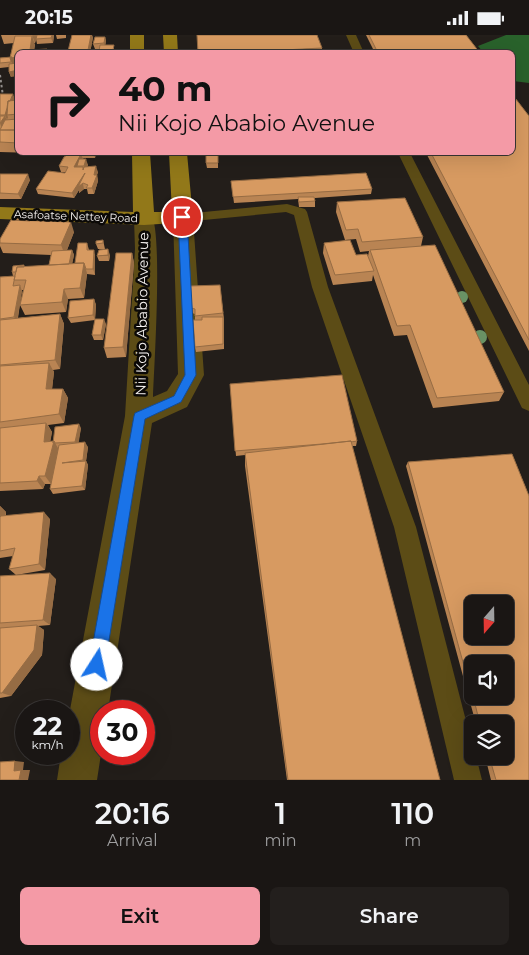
<!DOCTYPE html>
<style>
:root{--surface:#1a1614;--page:#231f1d;--text:#f1f3f6;--muted:#9f9fa0;--line:#383534;--accent:#f49aa6}
body{margin:0;font-family:Montserrat,sans-serif;background:var(--page);color:var(--text);height:100vh;display:flex;flex-direction:column;font-size:19px;white-space:nowrap}
*{box-sizing:border-box;margin:0}
p{font-size:16px;color:var(--muted)}
.icon{flex:none;width:28px;height:28px;fill:none;stroke:currentColor;stroke-width:2;stroke-linecap:round;stroke-linejoin:round}
.map{position:relative;height:745px;overflow:hidden}
.drawer{display:flex;flex-direction:column;background:var(--surface);flex:1}
.drawer>*{flex:none}
.top-card{position:absolute;left:15px;top:15px;width:500px;height:105px;border-radius:8px;box-shadow:0 5px 20px #0002,0 0 0 1px var(--line);background:#f49aa6;color:#111;overflow:hidden}
.needle{width:32px;rotate:200deg}
.tools{position:absolute;left:464px;top:560px;display:grid;gap:10px}
.tools a{display:grid;place-items:center;width:50px;height:50px;border-radius:8px;background:var(--surface);box-shadow:0 5px 20px #0002,0 0 0 1px var(--line);font-size:25px}
.speed{position:absolute;left:15px;top:665px;display:flex;gap:10px;font-size:25px;font-weight:700;text-align:center}
.speed>*{display:grid;place-content:center;width:65px;height:65px;border-radius:50%;background:var(--surface);box-shadow:0 5px 20px #0002,0 0 0 1px var(--line);line-height:1}
.speed small{font-size:12px;font-weight:400}
.speed .limit{border:8px solid #d22;background:#fff;color:#111}
.pin{position:absolute;display:grid;place-items:center;width:42px;height:42px;color:#fff;margin:-21px;border:2px solid #fff;border-radius:50%;box-shadow:0 1px 5px #0007}
.me{position:absolute;width:55px;margin:-28px;rotate:10deg;stroke-linejoin:round;filter:drop-shadow(0 0 4px #0008)}
.turn{display:flex;align-items:center;gap:18px;height:105px;padding:0 20px;font-size:22px}
.turn .icon{width:65px;height:65px;stroke-width:2.5}
.turn b{display:block;font-size:35px;line-height:42px}
.eta{display:flex;justify-content:space-evenly;align-items:center;height:85px;text-align:center}
.eta b{font-size:30px;font-weight:600;line-height:35px}
.action{display:flex;gap:10px;margin-top:auto;padding:10px 20px}
.action a{flex:1;height:58px;border-radius:8px;background:var(--accent);color:#111;font-size:20px;font-weight:600;line-height:58px;text-align:center}
.action a+a{background:var(--page);color:var(--text)}
.status{display:flex;justify-content:space-between;align-items:center;height:35px;padding:0 25px;background:var(--surface);direction:ltr}
.status svg{height:14px;fill:currentColor}
.map>svg:first-child{display:block}
.forest{fill:#29622b}
.lines{fill:none;stroke-linecap:round;stroke-linejoin:round}
.path{stroke:#938f8c;stroke-width:2;stroke-dasharray:2.5 2.5;stroke-linecap:butt}
.lane{fill:#5c4c16;fill-rule:evenodd}
.street{fill:#5c4c16;fill-rule:evenodd}
.primary{fill:#927819;fill-rule:evenodd}
.tree{fill:#699264}
.wall{fill:#b98453;fill-rule:evenodd}
.shaded-wall{fill:#966c44}
.building{fill:#d79a61;stroke:#966c44;fill-rule:evenodd}
.route{fill:#1a73e8;stroke:#114b97}
.labels{text-anchor:middle;stroke-width:5;stroke-linejoin:round;paint-order:stroke}
.far-street-label{font-size:11px;fill:#f6f2f0;stroke:#0b0907}
.street-label{font-size:14px;fill:#f6f2f0;stroke:#0b0907}
</style>
<div class="status"><b>20:15</b><svg viewBox="0 0 49 12"><path d="M0 12V9h3v3zM5 12V6h3v6zM10 12V3h3v9zM15 12V0h3v12zM26 1h20v11H26zM47 4h2v5h-2z"/></svg></div>
<div class="map">
<svg width="529" height="745" viewBox="0 0 529 745">
<rect width="100%" height="100%" fill="#231e1a"/>
<path class="forest" d="M506,0H529V48L513,46L512,18L483,17L478,11Z"/>
<g class="lines">
<path class="path" d="M0,40L3,61"/>
<path class="lane" d="M346,0H356L364,18H354Z
M398,118H410L529,350V376L522,373Z
M287,169L305,174L307,177L328,252L416,492L472,709V721H476L482,745H454L394,492L312,252L294,180L286,177L183,187L176,183L183,179Z"/>
<path class="street" d="M183,177L190,179L193,183L204,340L187,372L152,388L108,676H101V719L97,745H57L61,719H69V680L125,381L135,214L134,184L137,179L144,178L151,179C163,196 154,333 153,362L167,356L178,339L173,183L176,179Z"/>
<path class="primary" d="M130,0H144V18H130Z
M163,0H177L178,18H164Z
M132,118H150L154,177H172L169,118H187L193,183L190,187L144,190L0,184V172L133,177Z"/>
</g>
<g class="tree">
<circle cx="462" cy="262" r="6"/>
<circle cx="480" cy="302" r="7"/>
</g>
<path class="wall" d="M1,0H54L53,8L37,9L36,4L35,8H34L35,10L34,14H47L49,18H18L11,42L9,37V32L0,33V23L10,22L14,8L4,9Z
M56,0H66V3L57,4Z
M366,0H466L480,18H375Z
M93,2L90,18H63L68,17V16Z
M105,2L106,6L105,10H114V18H99V14H95L93,9Z
M322,13V18H198Z
M0,59L15,64L14,65H18V118H35L0,117Z
M529,81V316L426,118H512Z
M65,118H96L95,123H83L88,130L87,132L98,137L97,140L98,146L94,159H88L87,154H84L79,158V155L74,163L38,159L36,154L65,138L66,137H61L59,131L66,121Z
M218,118V133H207L206,128Z
M348,118H369L349,119Z
M0,139L30,145L21,164H0Z
M231,146L372,154L371,159L315,163V172H299L298,164L234,168Z
M337,167L423,202L421,211L504,357L499,366L433,373L407,300L394,301L373,240L372,246L333,250L323,218L324,208L356,220L368,221L369,216L360,217L356,204L345,205L336,177Z
M34,184V186L74,197L67,215H72L74,220L72,229L75,228L87,208L89,215L95,220V240L87,239L84,263L68,264L66,277L25,280L20,270L23,255H22L18,283L60,279L64,289L60,334L53,335L54,337L52,354H63L68,363L64,388L48,390L52,397L50,406H53L81,393L78,408L88,412L86,426L88,430L85,455L53,459L50,454L51,449H45L43,454L0,456V242L13,241L12,237L24,232L49,230L51,220L3,218L0,211V204Z
M103,205L105,214H98L96,209Z
M132,218L134,228L126,322L107,323L104,313Z
M110,220L109,226H99L97,221Z
M220,250L224,284V314L196,317L195,312V279L192,278L191,273Z
M94,264L96,270L95,284L106,289L103,305H94L92,300L95,285L71,288L68,283Z
M230,349L357,406L356,411H352L440,745H287L245,431V420L236,421Z
M512,419L529,461V745H491L485,721H505V689H476L406,431L408,427ZM472,569H505V601H472ZM472,629H505V661H472Z
M0,471L6,477V480L50,484L45,535L16,540L9,534L13,521L0,523Z
M0,541L56,544L50,590L38,591L44,595L42,620L11,661L0,663Z"/>
<path class="shaded-wall" d="M32,0H38L35,8Z
M52,0H54L53,8L51,3Z
M91,0H92L93,2L90,18H89L88,15Z
M32,1L35,10L34,18L30,15Z
M105,2L106,6L105,14L104,8Z
M18,22V32H13L10,23Z
M18,35V41L11,42L9,37Z
M13,59L15,64L9,80H7L8,82L7,85L5,80Z
M5,81L7,86L2,94L0,88Z
M94,118H96L95,123Z
M321,118H343L320,121Z
M81,119L83,124L77,131L78,134L74,132Z
M86,124L88,130L86,137L84,131Z
M96,131L98,137L97,140L98,146L94,159L92,153L94,140Z
M28,139L30,145L21,164L18,159Z
M84,139L83,149L84,154L79,158V155L74,163L72,158Z
M32,179L34,184L32,193L29,187Z
M71,187L74,197L65,220L61,210Z
M108,214L110,220L109,226L108,220Z
M72,215L74,220L71,234L69,229Z
M94,215L95,220V240L93,234Z
M132,218L134,228L126,322L123,312Z
M84,228L87,238L84,263L80,253Z
M20,250L22,256L17,287L14,282Z
M64,254L68,264L66,277L62,267Z
M94,264L96,270L95,285L93,280Z
M60,279L64,289L60,334L55,325Z
M104,284L106,289L103,305L101,300Z
M49,328L54,337L51,363L46,354Z
M63,354L68,363L64,388L59,379Z
M46,388L52,397L49,415L44,407Z
M79,389L81,393L78,412L75,407Z
M54,406L59,415L51,449L45,441Z
M85,407L88,412L86,426L88,430L85,455L82,451L85,429L83,425Z
M39,441L45,449L43,454L37,446Z
M0,471L6,477L3,493L0,490Z
M44,477L50,484L45,535L39,529Z
M50,538L56,544L50,590L43,585Z
M37,590L44,595L42,620L11,661L2,658Z
M15,726L24,727L23,735H30L28,745H19L14,736Z"/>
<path class="building" d="M37,0H52L51,3L36,4Z
M72,0H91L88,15L68,16Z
M197,0H317L322,13L225,18H198Z
M369,0H466L480,18H378Z
M15,1H32L30,15L47,14L46,18H18V22L10,23Z
M95,2H105L104,8L93,9Z
M100,10H114L113,15L99,16Z
M12,22L10,23L11,26V27L0,28V23Z
M18,28V35L9,37V29Z
M0,59H13L10,66H8L7,73L5,80H0Z
M512,59L529,81V305L431,118H512Z
M18,65V79L7,80L8,66Z
M0,81H5L0,88Z
M18,84V95H0L5,85Z
M0,95H18V108L0,107Z
M70,118L81,119L74,132H83V135L84,132L96,131L94,140H97L92,153H86L88,150L83,148L78,152L85,138L72,158L36,154L48,136L65,138L68,132L59,131L64,122Z
M206,118H218V128H206Z
M79,124H86L84,131H77Z
M366,138L372,154L233,162L231,146Z
M0,139H28L18,159L0,158Z
M298,162H314L315,166L299,167Z
M405,163L423,202L362,207L358,194L346,195L337,167Z
M14,179H32L30,186L12,185Z
M11,185L71,187L61,210L0,208V204Z
M103,205V208L96,209V206Z
M350,205L356,220L367,219L374,236L335,240L324,208Z
M78,208H87V215H94L93,234H86L84,228H75Z
M435,210L504,357L437,363L410,290L397,291L370,215Z
M108,214V220L97,221L99,215Z
M72,215L69,229L49,230L52,216Z
M116,218H132L123,312L104,313Z
M84,228L80,253L64,254L62,267L20,270L26,245H14L17,232Z
M24,230V232H17L16,237H12L13,231Z
M15,241L13,251L20,250L14,282L0,284V242Z
M220,250L223,278L195,281V274L191,273L190,251Z
M94,264L93,280L68,283L70,266Z
M60,279L55,325L0,330V285Z
M202,282H223V309L195,312L193,285H202Z
M95,284H104L101,300H92Z
M49,328L46,354H63L59,379L0,387V331Z
M342,340L357,406L351,407V406L322,409L235,416L230,349Z
M46,388L44,407L54,406L45,441H39L37,446L0,448V393Z
M79,389L75,407L55,408L54,406L53,408L55,392Z
M351,406L440,745H288L245,418Z
M85,407L83,425L62,428L86,426L82,451L50,454L59,410Z
M512,419L529,461V745H496L489,721H505V689H480L473,661H505V629H472V660L408,427ZM472,569H505V601H472Z
M44,477L39,529L9,534L15,513L0,516V482L1,481Z
M50,538L43,585L0,588V541Z
M37,590L34,615L2,658H0V593Z
M15,726L14,736L21,735L19,745H0V727Z"/>
<path class="route" d="M182,180L187,182L196,340L181,367L145,384L105,630L102,636L97,638L92,636L89,630L134,381L135,378L174,361L185,340L178,182Z"/>
<g class="labels">
<g class="far-street-label">
<text transform="translate(76 181) rotate(2)" y="4">Asafoatse Nettey Road</text>
</g>
<g class="street-label">
<text transform="translate(142 279) rotate(-89)" y="5">Nii Kojo Ababio Avenue</text>
</g>
</g>
</svg>
<div class="tools">
<a><svg class="needle" viewBox="-14 -14 28 28"><path d="M0-13l5 13h-10z" fill="#e53935"/><path d="M0 13l5-13h-10z" fill="#9f9fa0"/></svg></a>
<a><svg class="icon" aria-label="sound" viewBox="0 0 24 24"><path d="M4 9h4l5-4v14l-5-4H4zM17 9q2 3 0 6"/></svg></a>
<a><svg class="icon" aria-label="layers" viewBox="0 0 24 24"><path d="M12 4l9 5-9 5-9-5zM3 14l9 5 9-5"/></svg></a>
</div>
<div class="speed"><div>22<small>km/h</small></div><div class="limit">30</div></div>
<div class="pin" style="left:182px;top:182px;background:#d93025"><svg class="icon" aria-label="arrive" viewBox="0 0 24 24"><path d="M6 21V4h12l-3 4 3 4H6"/></svg></div>
<svg class="me" style="left:97px;top:630px" viewBox="-20 -20 40 40"><circle r="19" fill="#fff"/><path d="M0-13L10 11 0 6-10 11z" fill="#1a73e8"/></svg>
<div class="top-card">
<div class="turn"><svg class="icon" aria-label="right" viewBox="0 0 24 24"><path d="M7 20v-9h11M14 6l5 5-5 5"/></svg><div><b>40 m</b>Nii Kojo Ababio Avenue</div></div>
</div>
</div>
<section class="drawer">
<div class="eta">
<div><b>20:16</b><p>Arrival</p></div>
<div><b>1</b><p>min</p></div>
<div><b>110</b><p>m</p></div>
</div>
<div class="action"><a>Exit</a><a>Share</a></div>
</section>
